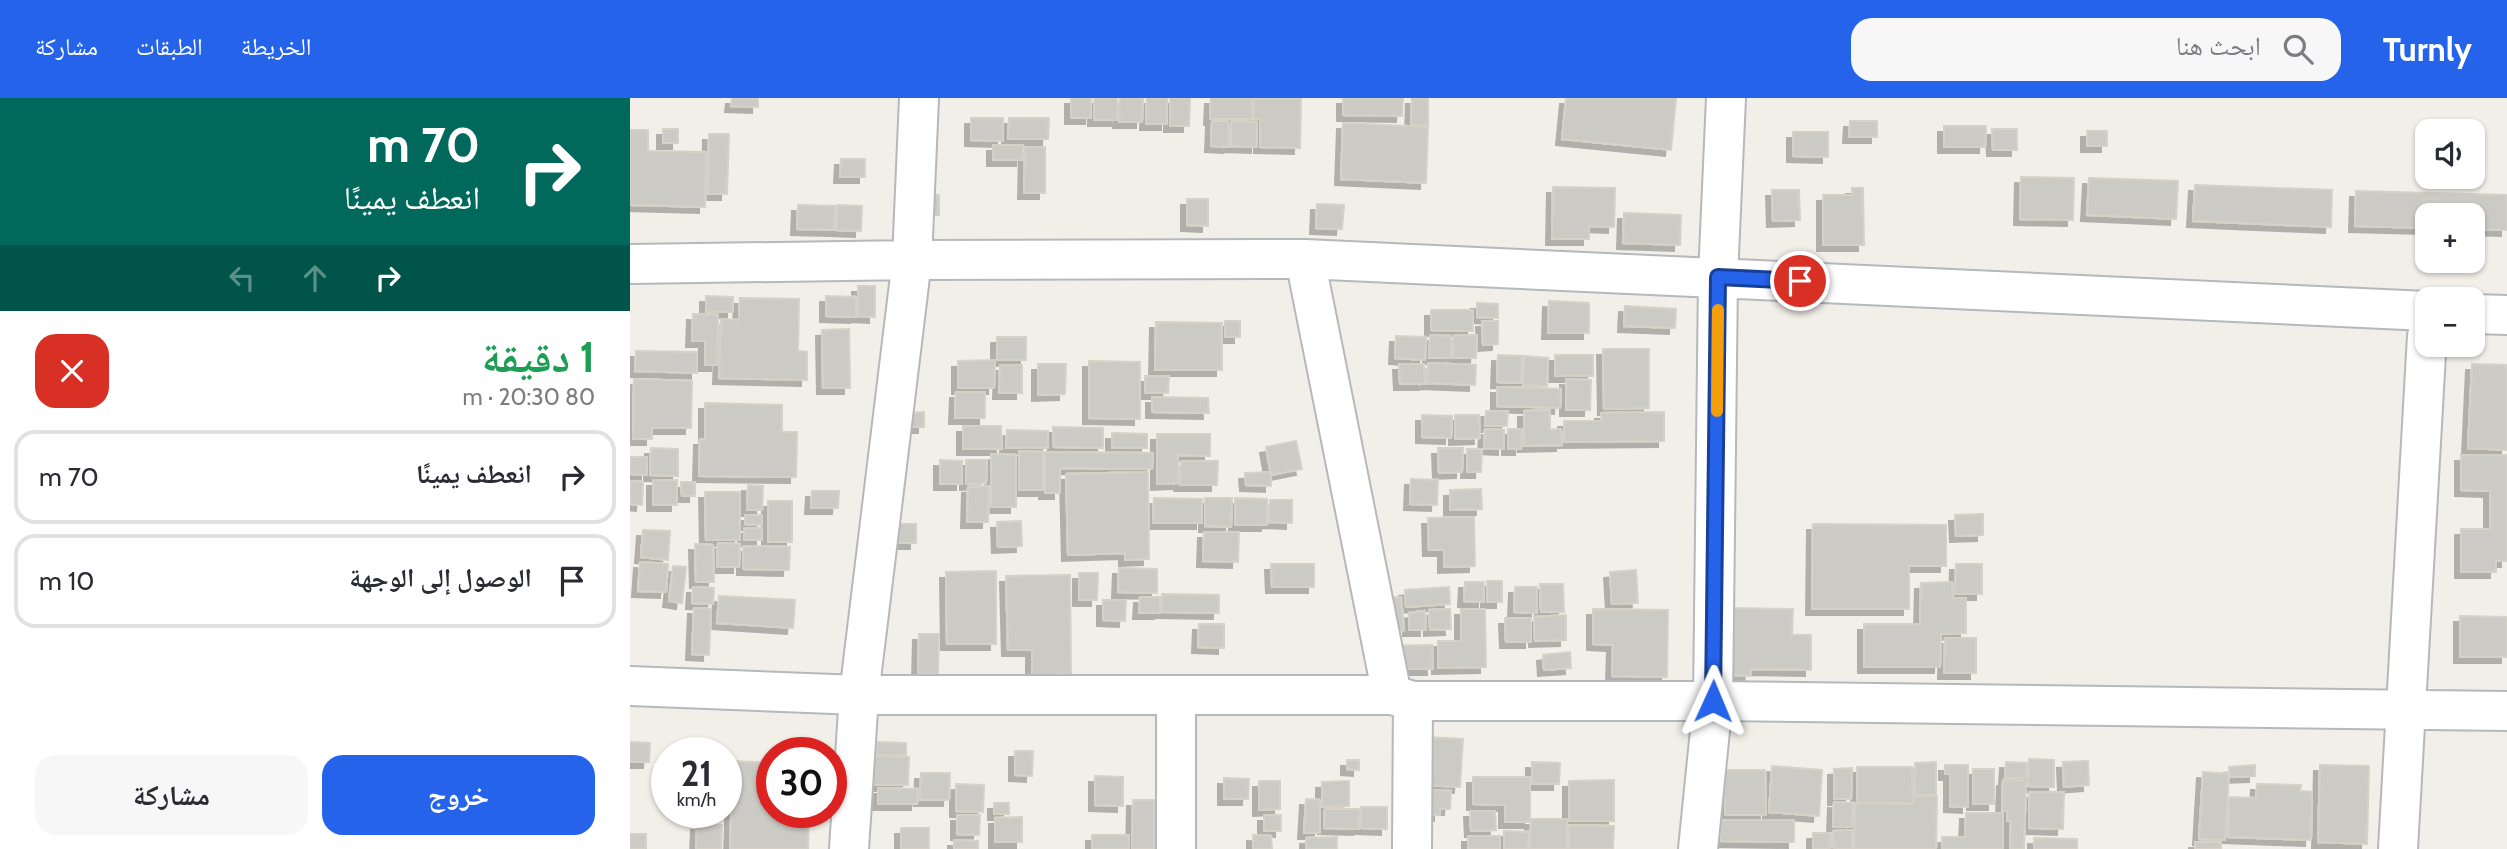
<!DOCTYPE html>
<html lang="ar">
<meta charset="utf-8">
<style>
:root{--surface:#fff;--page:#f7f7f7;--text:#2b2b33;--muted:#7c7c81;--line:#e1e1e2;--accent:#2563eb}
body{margin:0;font-family:Cabin,"Noto Naskh Arabic",sans-serif;background:var(--page);color:var(--text);direction:rtl;height:100vh;display:flex;flex-direction:column;font-size:26px;white-space:nowrap}
*{box-sizing:border-box;margin:0}
p{font-size:23px;color:var(--muted)}
.icon{flex:none;width:38px;height:38px;fill:none;stroke:currentColor;stroke-width:2;stroke-linecap:round;stroke-linejoin:round}
.map{position:relative;flex:1;overflow:hidden;direction:ltr}
.drawer{display:flex;flex-direction:column;background:var(--surface);width:630px}
.drawer>*{flex:none}
.hud{background:#00695c;color:#fff;overflow:hidden}
.fabs{position:absolute;left:1785px;top:21px;display:grid;gap:14px}
.fabs a{display:grid;place-items:center;width:70px;height:70px;border-radius:14px;background:var(--surface);box-shadow:0 2px 5px #0004;font-size:35px}
.speed{position:absolute;left:21px;top:639px;display:flex;gap:14px;font-size:35px;font-weight:700;text-align:center}
.speed>*{display:grid;place-content:center;width:91px;height:91px;border-radius:50%;background:var(--surface);box-shadow:0 2px 5px #0004;line-height:1}
.speed small{font-size:18px;font-weight:400}
.speed .limit{border:10px solid #d22;background:#fff;color:#111}
.pin{position:absolute;display:grid;place-items:center;width:60px;height:60px;color:#fff;margin:-30px;border:4px solid #fff;border-radius:50%;box-shadow:0 2px 7px #0007}
.me{position:absolute;width:77px;margin:-38px;rotate:1deg;stroke-linejoin:round;filter:drop-shadow(0 0 5px #0008)}
.turn{display:flex;align-items:center;gap:24px;height:147px;padding:0 35px;font-size:32px}
.turn .icon{width:91px;height:91px;stroke-width:2.5}
.turn b{display:block;font-size:49px;line-height:60px}
.lanes{display:flex;align-items:center;height:66px;padding:0 35px;background:#0003;justify-content:center;gap:35px;direction:ltr}
.lanes .off{opacity:.35}
.round{display:grid;place-items:center;flex:none;width:74px;height:74px;border-radius:21px;background:var(--page)}
.headline{display:flex;align-items:center;justify-content:space-between;height:119px;padding:0 35px}
h1{font-size:42px;font-weight:700;line-height:52px;color:#1e9e55}
.button{display:flex;gap:14px;margin-top:auto;padding:14px 35px}
.button a{flex:1;height:80px;border-radius:21px;background:var(--accent);color:#fff;font-size:28px;font-weight:700;line-height:80px;text-align:center}
.button a+a{background:var(--page);color:var(--text)}
ul{padding:0;list-style:none}
li{display:flex;align-items:center;gap:21px;height:94px;margin:0 14px 10px;padding:0 21px;border:4px solid var(--line);border-radius:21px}
li div{flex:1}
li b{display:block;font-size:26px}
li em{font-style:normal}
header{display:flex;align-items:center;gap:42px;box-sizing:border-box;height:98px;padding:0 35px;background:var(--accent);color:#fff}
header strong{font-size:33px}
nav{display:flex;gap:38px;margin-inline-start:auto;font-size:24px}
.search{width:490px;height:63px;background:var(--page);display:flex;align-items:center;gap:18px;box-sizing:border-box;padding:0 24px;border-radius:21px;color:var(--muted);font-size:26px}
main{display:flex;flex:1;min-height:0}
.map>svg:first-child{display:block}
.building{fill:#cccac5;stroke:#d6d1c6;stroke-width:2;filter:url(#shadow)}
.lines{fill:none;stroke-linecap:round;stroke-linejoin:round}
.minor-casing{stroke:#b5b8bc;stroke-width:42}
.minor{stroke:#fff;stroke-width:38}
.route-casing{stroke:#184099;stroke-width:18}
.route{stroke:#2563eb;stroke-width:12}
.slow{stroke:#f59e0b;stroke-width:12}
</style>
<header>
<strong>Turnly</strong>
<div class="search"><svg class="icon" aria-label="search" viewBox="0 0 24 24"><circle cx="10" cy="10" r="6"/><path d="M15 15l6 6"/></svg>ابحث هنا</div>
<nav><a>الخريطة</a><a>الطبقات</a><a>مشاركة</a></nav>
</header>
<main>
<div class="map">
<svg width="1877" height="751" viewBox="0 0 1877 751">
<defs>
<filter id="shadow"><feDropShadow dx="-6" dy="6" stdDeviation="0" flood-color="#0004"/></filter>
</defs>
<rect width="100%" height="100%" fill="#f1efe8"/>
<path class="building" d="M102,0H128V9L101,8Z
M441,0H461V20H441Z
M464,0H487V22H464Z
M490,0H513L512,24H489Z
M517,0H537V26H516Z
M540,0H560L559,28H540Z
M581,0H622V21H580Z
M624,0L671,1L670,50L630,49V21H624Z
M713,0H773L772,18L713,17Z
M782,0H798V27H781Z
M936,0H1046L1041,52L932,41Z
M341,20H373V43L341,42Z
M379,20H419L418,41H378Z
M582,23H598L599,49L581,48Z
M601,23L627,24V49L601,48Z
M1220,23H1247V39H1219Z
M713,25L798,29L796,85L711,81Z
M1314,28H1356L1355,49H1314Z
M33,31H48V45H33Z
M1362,31H1387V52H1363Z
M0,32H18V53L76,54L75,109L0,107Z
M1457,33H1477V48H1457Z
M1163,34H1198V59L1163,58Z
M79,36H99L97,96H78Z
M363,47H393L392,62H363Z
M395,49H415V95H394Z
M211,61H235V79H210Z
M1391,79L1444,80L1443,122L1390,121Z
M1459,80L1548,83L1546,121L1457,117Z
M1565,87L1702,92L1701,129L1563,123Z
M923,89L985,90L984,129L959,128V141H922Z
M1222,90H1233L1234,147H1193V97H1222Z
M1142,92H1169L1170,122L1143,123Z
M1726,93L1877,97V132L1843,131V117H1797V130L1725,128Z
M290,97H309V117H290Z
M557,101H578V128L557,127Z
M687,106L714,107L712,131L686,130Z
M168,107L205,108L204,132L167,131Z
M207,107L232,108L231,133L206,132Z
M994,115L1051,117L1050,147L993,145Z
M228,188H245V219L228,218Z
M76,198L103,199V214H76Z
M196,198L226,199V219L196,218Z
M110,200L169,201L168,253L177,254V282L89,280L91,221L109,222Z
M919,203L959,205V235H918Z
M847,205L868,206V220L847,219Z
M995,208L1046,211L1045,230L994,228Z
M801,212H843V233L801,232Z
M63,216L88,217L87,267H75V243H62Z
M595,223H610V239H595Z
M852,223H868V246L853,247Z
M526,224L592,225V272H525Z
M219,231L220,290H193L192,232Z
M800,237L821,238V260H799Z
M824,237H847L846,260H823Z
M766,238L796,239L795,262L765,260Z
M367,239H396V262H367Z
M973,251H1019V310L974,311Z
M6,253L67,254V275L5,273Z
M868,257L892,258L891,285L867,284Z
M925,257H963V278H925Z
M894,258L918,260L917,288L893,287Z
M365,262L364,290H328V263Z
M459,263L510,264V321L459,320Z
M798,265L846,267L845,287L797,285Z
M408,266H436L435,296L408,297Z
M769,266H794L795,286H770Z
M1842,266L1877,267V352L1838,350Z
M370,267H392V295H369Z
M515,278H539L538,295H515Z
M4,281L62,283L61,330H22V341H3Z
M936,281L961,282L960,312H936Z
M867,289L931,291L930,310L867,308Z
M326,294H355V320H325Z
M522,299L578,300L579,315L522,314Z
M75,305L152,307V334H167L166,379L69,378L70,341H75Z
M920,312V332L931,331L932,347L894,348V313Z
M856,313H878L877,328H855Z
M294,314V329H278V315Z
M1034,314V343L934,344V323H972L971,315Z
M792,317L822,318L821,340L792,339Z
M825,317H849L850,340L825,341Z
M333,328H371L372,351H333Z
M423,329L473,330V350L424,349Z
M855,331L874,332V351L854,350Z
M878,331H892L891,351H878Z
M377,332L418,333V350H376Z
M482,335L517,336V350H482Z
M527,336H580V358L548,357V385L527,386Z
M666,343L672,371L641,377L636,349Z
M21,350L48,351V378L20,377Z
M808,350H833L832,374L809,375Z
M837,351H852L851,374H837Z
M389,353L413,354V392H389Z
M415,354L523,355L522,371L430,370V395H415Z
M361,356L386,357V409H361Z
M1831,357H1877V463H1866V474H1831V431H1860V393L1831,392Z
M0,359H17V377L0,376Z
M310,362L332,363V386H310Z
M336,362H357L356,385L336,386Z
M551,363H588L587,387H550Z
M518,374L519,461L495,462V455L438,457L436,376Z
M641,374V388L616,387L615,375Z
M781,381L808,382L807,407L780,406Z
M23,382H47V407H23Z
M0,383L13,384L12,407L0,406Z
M51,384H65V398H52Z
M118,387L133,388L132,412H117Z
M359,388L358,424H337L338,389Z
M851,391L852,411L820,412V392Z
M182,393H209L208,410H181Z
M75,394H110V442H76Z
M524,400L572,401V425H523Z
M575,400H602L601,429L575,428Z
M605,400L637,401V427H605Z
M640,402H662V425L639,424Z
M138,403H162V444H138Z
M1353,416V437L1326,438L1325,417Z
M115,417H132V427L115,426Z
M844,419L845,468L814,469V452H799L798,420Z
M391,423L392,448L368,449L367,424Z
M264,426H286V445H264Z
M1183,426L1316,427V468H1279V511H1182Z
M114,430H132V442H114Z
M13,432L40,433L38,462L11,459Z
M574,434H609L608,464L573,463Z
M88,445L110,446L109,469H87Z
M65,446L83,447L84,484H66Z
M113,448L160,449L159,472L113,471Z
M10,464L38,466L36,494L8,493Z
M641,466H684V489H642Z
M1326,466H1352V496H1325Z
M43,468L56,469L52,505L39,503Z
M489,470L527,471V495L488,494Z
M1006,472L1008,505L982,506L980,474Z
M366,473V546H317L316,474Z
M449,475H468L467,502H449Z
M440,477L441,576L402,577V552H378L376,478Z
M857,483H872V504H857Z
M835,484H854V504L834,503Z
M1322,484L1323,500H1336V535L1311,536L1310,569H1234V526H1290L1291,485Z
M910,486H933L934,514H911Z
M63,489L84,490L83,506L62,505Z
M819,489L820,506L776,509L775,492Z
M885,489H907V515L884,514Z
M532,496L589,497V515L532,514Z
M89,498L165,502L163,530L87,525Z
M510,499H530V515H509Z
M771,499L774,532L757,533L754,500Z
M473,502H496L495,523L473,522Z
M64,510L81,511L79,557L62,556Z
M1098,510L1163,511L1162,537H1181V572L1121,571L1120,578L1097,577Z
M820,511L821,531L800,532L799,512Z
M831,511H855L856,569L808,570V543H831Z
M963,511L1038,512L1037,579L982,578L983,547L963,546Z
M795,513L796,532H779V515Z
M936,517V542L905,543L904,519Z
M1830,518L1877,519V559H1830Z
M875,520H901V544H876Z
M569,526H594V550L568,549Z
M289,536H309L308,576H288Z
M1315,540H1346V575H1314Z
M802,547L803,571H759L758,548Z
M940,554L941,570L914,572L913,557Z
M795,639L833,641L830,689L792,687Z
M0,644L20,645L19,664H0Z
M247,644L276,645V657H247Z
M385,653H403L402,678L385,677Z
M243,658L279,659L278,687H243Z
M1399,661L1424,662V689L1398,688Z
M717,662H729V672L717,671Z
M103,663L142,665V714H179L178,751H100Z
M1458,663L1459,687L1434,689L1433,664Z
M902,664L930,665L929,686H902Z
M1306,664V697H1285V665Z
M1376,664L1397,665L1396,680H1375Z
M1315,667H1338V709L1320,708V676H1315Z
M1625,667V678L1600,679L1599,669Z
M1690,667L1739,668L1737,746L1688,744Z
M1142,668L1192,672L1189,718L1139,714Z
M1227,669H1282L1283,705H1227Z
M1222,670L1221,701H1204V671Z
M1343,671H1364V706H1343Z
M1095,672H1135L1136,717H1095Z
M1573,674L1599,676L1595,742L1569,741Z
M291,675H320L319,702H290Z
M465,678L493,679V708L465,707Z
M843,679H900V724H875V707L843,706Z
M594,680L619,681L618,701H594Z
M984,682V723H939V683Z
M1373,682L1396,683L1394,751H1380L1381,723H1377V713H1372Z
M629,683H650V711L629,712Z
M719,683V708L692,709V684Z
M326,686L354,687L353,714L326,713Z
M1627,686L1671,687L1670,693L1682,694L1681,742L1598,739L1599,699L1626,700Z
M248,690L288,691L287,706H248Z
M802,692L821,693L820,711H810V717H802Z
M1399,694H1434L1433,731L1399,730Z
M1284,698H1307L1306,751H1224L1225,705L1283,706Z
M676,701L690,702V735H674Z
M503,702H524V751H502Z
M1204,704L1223,705L1222,729H1203Z
M364,705H379V716H364Z
M731,709H757V731L731,730Z
M695,711H730L729,731L694,730Z
M840,713H865L866,732L841,733Z
M1336,715H1373V751H1312V739H1335Z
M327,717H350L349,737L327,736Z
M634,717H651V733H634Z
M392,719V744H365V720Z
M901,721H937V751H900Z
M1091,722H1164V744L1091,743Z
M67,726L92,727L91,751H66Z
M939,727L984,728L983,751H939Z
M271,730H299V751H271Z
M1222,732V751H1204L1203,733Z
M874,733L899,734L898,751H874Z
M1183,735H1201L1200,751H1183Z
M0,736H16V751H0Z
M462,737H499V751H462Z
M623,737L641,738L642,751H623Z
M838,738H870V751H838Z
M707,739V751H676V740Z
M1404,740L1447,741V751H1404Z
M324,742L348,743V751H324Z
M1565,744H1591V751H1565Z"/>
<g class="lines">
<g class="minor-casing">
<path id="minor" d="M675,161L762,597
M0,166L282,162L675,161L1797,213
M1843,216L1877,217
M0,588L229,597H762L783,603H1083L1877,613
M219,751L229,597L282,162L289,0
M546,751V598
M782,751L783,603
M1068,751L1083,603L1088,179L1096,0
M1768,751L1797,238"/>
</g>
<use href="#minor" class="minor"/>
</g>
<g class="lines">
<g class="route-casing">
<path id="route" d="M1083,603L1088,179L1170,183"/>
</g>
<use href="#route" class="route"/>
<path class="slow" d="M1087,313L1088,212"/>
</g>
</svg>
<div class="fabs">
<a><svg class="icon" aria-label="sound" viewBox="0 0 24 24"><path d="M4 9h4l5-4v14l-5-4H4zM17 9q2 3 0 6"/></svg></a>
<a>+</a>
<a>−</a>
</div>
<div class="speed"><div>21<small>km/h</small></div><div class="limit">30</div></div>
<div class="pin" style="left:1170px;top:183px;background:#d93025"><svg class="icon" aria-label="arrive" viewBox="0 0 24 24"><path d="M6 21V4h12l-3 4 3 4H6"/></svg></div>
<svg class="me" style="left:1083px;top:603px" viewBox="-20 -20 40 40"><path d="M0-17L14 15 0 8-14 15z" fill="#2563eb" stroke="#fff" stroke-width="4"/></svg>
</div>
<section class="drawer">
<div class="hud">
<div class="turn"><svg class="icon" aria-label="right" viewBox="0 0 24 24"><path d="M7 20v-9h11M14 6l5 5-5 5"/></svg><div><b>70 m</b>انعطف يمينًا</div></div>
<div class="lanes"><svg class="icon off" aria-label="left" viewBox="0 0 24 24"><path d="M17 20v-9H6M10 6l-5 5 5 5"/></svg><svg class="icon off" aria-label="ahead" viewBox="0 0 24 24"><path d="M12 20V5M6 11l6-6 6 6"/></svg><svg class="icon" aria-label="right" viewBox="0 0 24 24"><path d="M7 20v-9h11M14 6l5 5-5 5"/></svg></div>
</div>
<div class="headline"><div><h1>1 دقيقة</h1><p>80 m · 20:30</p></div><a class="round" style="background:#d93025;color:#fff"><svg class="icon" aria-label="close" viewBox="0 0 24 24"><path d="M6 6l12 12M18 6L6 18"/></svg></a></div>
<ul>
<li><svg class="icon" aria-label="right" viewBox="0 0 24 24"><path d="M7 20v-9h11M14 6l5 5-5 5"/></svg><div><b>انعطف يمينًا</b></div><em>70 m</em></li>
<li><svg class="icon" aria-label="arrive" viewBox="0 0 24 24"><path d="M6 21V4h12l-3 4 3 4H6"/></svg><div><b>الوصول إلى الوجهة</b></div><em>10 m</em></li>
</ul>
<div class="button"><a>خروج</a><a>مشاركة</a></div>
</section>
</main>
